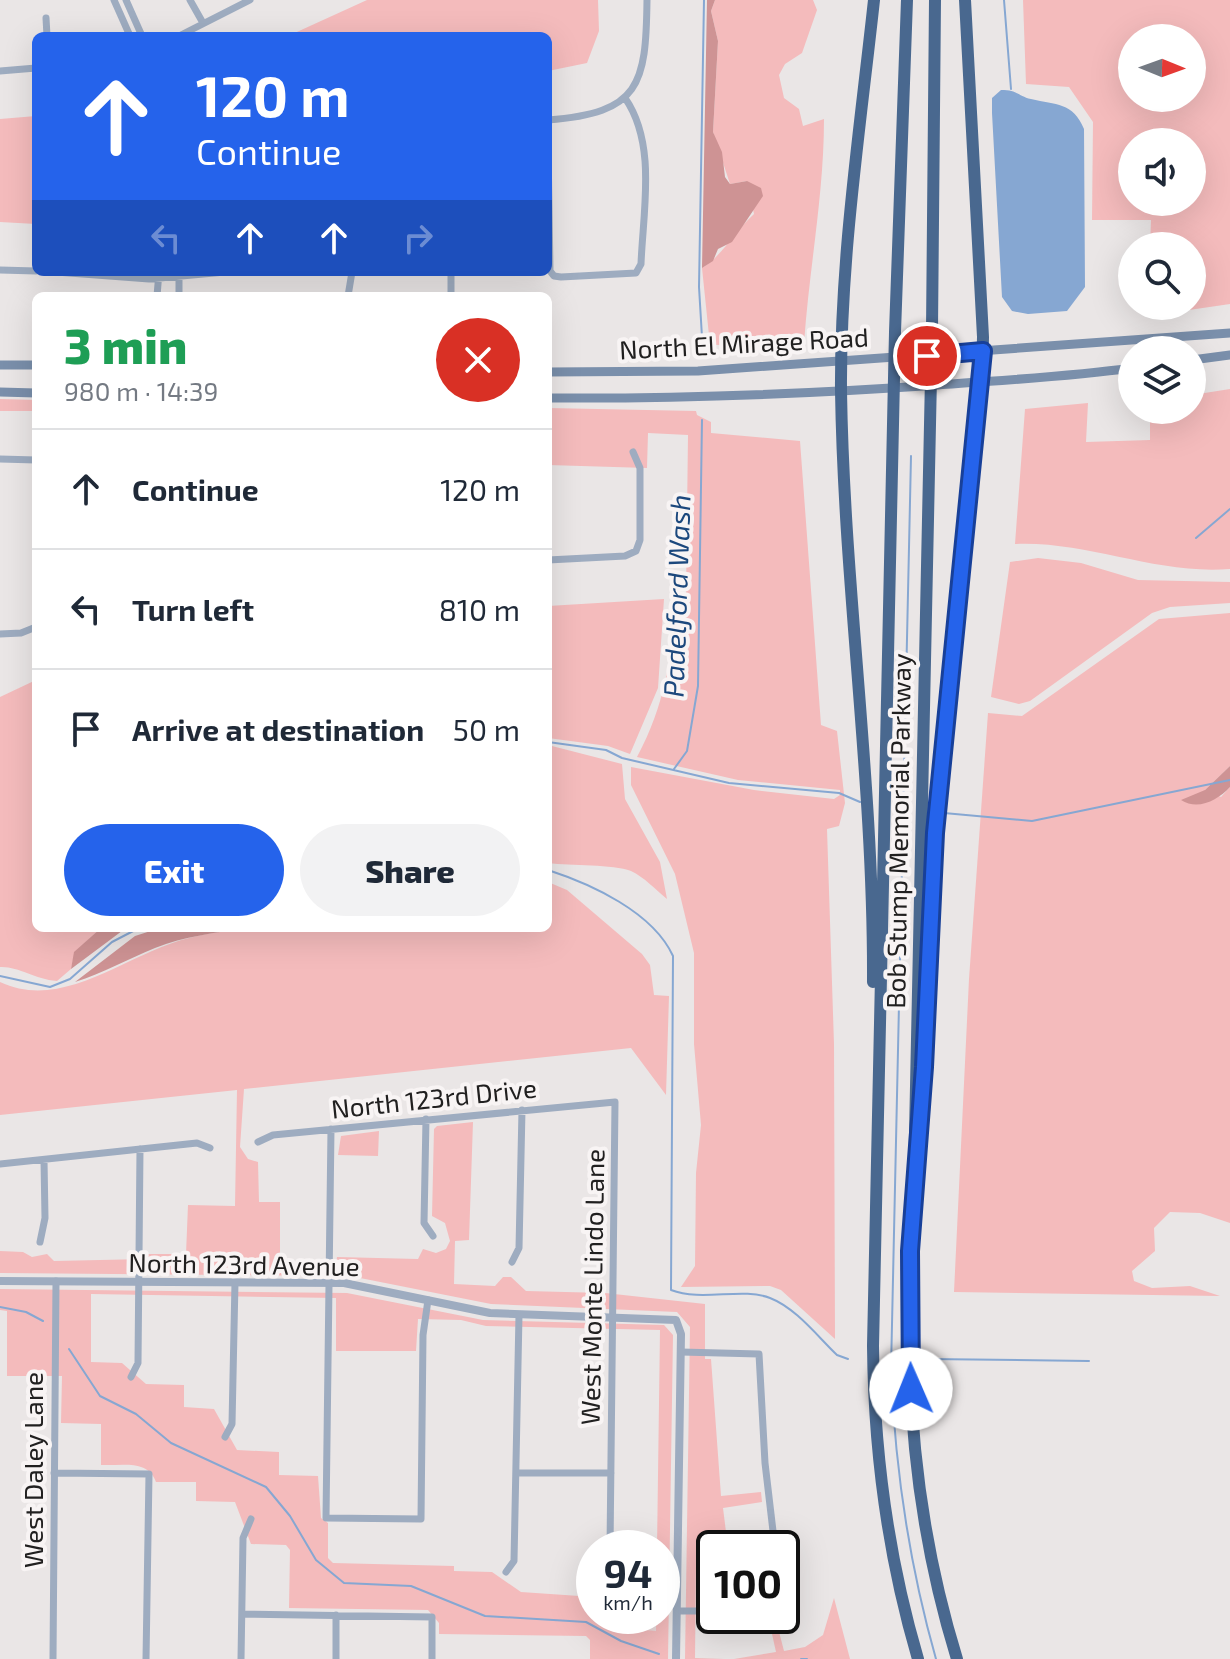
<!DOCTYPE html>
<meta charset="utf-8">
<style>
:root{--surface:#fff;--page:#f2f2f3;--text:#1f2937;--muted:#747a83;--line:#e0e1e3;--accent:#2563eb}
body{margin:0;font-family:"Exo 2",sans-serif;background:var(--page);color:var(--text);height:100vh;display:flex;flex-direction:column;font-size:30px;white-space:nowrap}
*{box-sizing:border-box;margin:0}
p{font-size:26px;color:var(--muted)}
.icon{flex:none;width:44px;height:44px;fill:none;stroke:currentColor;stroke-width:2;stroke-linecap:round;stroke-linejoin:round}
.map{position:relative;flex:1;overflow:hidden}
.panel{position:absolute;left:32px;top:292px;width:520px;height:640px;display:flex;flex-direction:column;background:var(--surface);border-radius:12px;box-shadow:0 8px 32px #0002}
.panel>*{flex:none}
.hud{position:absolute;left:32px;top:32px;width:520px;height:244px;border-radius:12px;box-shadow:0 8px 32px #0002;background:#2563eb;color:#fff;overflow:hidden}
.needle{width:52px;rotate:91deg}
.fabs{position:absolute;left:1118px;top:24px;display:grid;gap:16px}
.fabs a{display:grid;place-items:center;width:88px;height:88px;border-radius:50%;background:var(--surface);box-shadow:0 8px 32px #0002;font-size:40px}
.speed{position:absolute;left:576px;top:1530px;display:flex;gap:16px;font-size:40px;font-weight:700;text-align:center}
.speed>*{display:grid;place-content:center;width:104px;height:104px;border-radius:50%;background:var(--surface);box-shadow:0 8px 32px #0002;line-height:1}
.speed small{font-size:20px;font-weight:400}
.speed .limit{border:4px solid #111;border-radius:12px;background:#fff;color:#111}
.pin{position:absolute;display:grid;place-items:center;width:68px;height:68px;color:#fff;margin:-34px;border:4px solid #fff;border-radius:50%;box-shadow:0 2px 8px #0007}
.me{position:absolute;width:88px;margin:-44px;rotate:359deg;stroke-linejoin:round;filter:drop-shadow(0 0 6px #0008)}
.turn{display:flex;align-items:center;gap:28px;height:168px;padding:0 32px;font-size:36px}
.turn .icon{width:104px;height:104px;stroke-width:2.5}
.turn b{display:block;font-size:56px;line-height:68px}
.lanes{display:flex;align-items:center;height:76px;padding:0 32px;background:#0003;justify-content:center;gap:40px;direction:ltr}
.lanes .off{opacity:.35}
.round{display:grid;place-items:center;flex:none;width:84px;height:84px;border-radius:42px;background:var(--page)}
.headline{display:flex;align-items:center;justify-content:space-between;height:136px;padding:0 32px}
h1{font-size:48px;font-weight:800;line-height:60px;color:#1e9e55}
.button{display:flex;gap:16px;margin-top:auto;padding:16px 32px}
.button a{flex:1;height:92px;border-radius:48px;background:var(--accent);color:#fff;font-size:32px;font-weight:800;line-height:92px;text-align:center}
.button a+a{background:var(--page);color:var(--text)}
ul{padding:0;list-style:none}
li{display:flex;align-items:center;gap:24px;height:120px;padding:0 32px;border-top:2px solid var(--line)}
li div{flex:1}
li b{display:block;font-size:30px}
li em{font-style:normal}
.map>svg:first-child{display:block}
.built{fill:#e8dadb}
.green{fill:#f4bbbc;fill-rule:evenodd}
.forest{fill:#ce9394}
.water{fill:#86a7d2}
.lines{fill:none;stroke-linecap:round;stroke-linejoin:round}
.stream{stroke:#86a7d2;stroke-width:2}
.minor{stroke:#9eacc0;stroke-width:7}
.tertiary{stroke:#9eacc0;stroke-width:8}
.secondary{stroke:#7a8fab;stroke-width:9}
.motorway{stroke:#49688f;stroke-width:12}
.route-casing{stroke:#184099;stroke-width:20}
.route{stroke:#2563eb;stroke-width:14}
.labels{text-anchor:middle;stroke-width:8;stroke-linejoin:round;paint-order:stroke}
.street-label{font-size:26px;fill:#212020;stroke:#f8f4f4}
.water-label{font-size:28px;font-style:italic;fill:#1c487d;stroke:#f8f4f4}
</style>
<div class="map">
<svg width="1230" height="1659" viewBox="0 0 1230 1659">
<rect width="100%" height="100%" fill="#eae6e6"/>
<path class="built" d="M622,1616H656V1632L627,1630L622,1628Z"/>
<path class="green" d="M367,0H598L599,31L587,63L548,71V36H288Z
M715,0H813L817,10L802,53L785,64L779,75L784,98L799,109L803,126L824,119C824,195 809,269 804,344L710,345L702,268C723,255 735,231 754,214L747,181L730,184L713,132L718,41L711,11Z
M1023,0H1230V304L1148,316V306H1192V246H1150L1151,220H1092L1093,122L1069,87L1026,84ZM1132,38H1192V98H1132ZM1132,142H1192V202H1132Z
M36,116V224L0,222V119Z
M1230,389V569C1156,575 1089,541 1015,544L1025,409L1088,403L1086,442L1150,440V410H1192V395Z
M0,399L36,400V411H0Z
M548,408L696,411L697,415L711,422V433L800,441L821,725L837,731L845,803L839,826L827,829L834,1044L835,1339L781,1290L770,1286L681,1287L695,1266L696,1173L701,1125L694,1044V953L675,874L631,785V767L754,790L834,799L840,795V790L738,780L637,757C665,705 672,657 675,598L686,597L688,435L648,433L647,468L548,465Z
M1038,558L1081,563L1138,580L1230,582V603L1170,607L1152,613L1030,701L1019,704L991,697L1010,562Z
M664,599L658,688L630,754L608,746L548,738V606Z
M1230,613V766L1205,790L1221,797L1230,787V1223L1200,1213L1170,1212L1154,1228L1155,1251L1132,1271L1134,1281L1152,1288L1190,1286L1220,1296L954,1292L969,979L988,713L1022,716L1159,619Z
M36,680V928H101L75,952L71,969L57,981C34,979 18,966 0,967V697Z
M548,745L622,764L625,799L660,862L667,899C656,890 644,877 631,871C613,864 571,866 548,863Z
M548,882L567,890L642,954L650,965L654,995L669,996L666,1095L631,1048L244,1089L240,1147L248,1159L258,1162L259,1202H280V1263H336L337,1257L418,1259L423,1249L436,1253L446,1249L450,1241L445,1223L432,1216L434,1129L437,1126L473,1122L469,1240L455,1241L454,1284L495,1286L503,1277H511L526,1291L605,1293L705,1304V1359H711L721,1496L761,1492L762,1502L723,1508L728,1548H714V1564L696,1565L695,1658L725,1659H685L690,1327L677,1312L491,1304L350,1276L0,1273V1251L23,1252L32,1257L47,1254L54,1261L146,1259V1254H186L188,1205L235,1206L237,1090L0,1115V982C64,1012 127,953 189,938C238,925 290,928 340,928C410,928 479,928 548,928Z
M379,1131L378,1156L338,1155L341,1136Z
M0,1289L347,1293L483,1320L664,1325L673,1335L668,1659H590V1640L586,1636L439,1634V1623L428,1610L289,1608L290,1550L286,1545L251,1544L235,1502L196,1501V1482H156C148,1459 122,1466 101,1465V1424L61,1423L62,1376H7V1311L0,1310ZM91,1294L336,1298V1351H416L418,1319L461,1320L486,1326L660,1330L657,1548H662V1616H656V1631L622,1628V1616H594V1597L521,1592L492,1572L454,1571V1566L333,1563L328,1558V1523L321,1518L318,1476L279,1475V1452L237,1450L214,1409L184,1407V1385L146,1384L122,1363L91,1362Z
M834,1598L850,1659H734L776,1652L768,1616H775L784,1651L805,1647L823,1635Z"/>
<path class="forest" d="M707,0H715L711,11L718,41L713,132L722,152L725,177L730,184L747,181L761,188L763,196L732,242L718,249L713,261L702,268Z
M1230,766V787C1218,800 1198,811 1181,800L1205,790Z
M101,928H126L71,969L74,952Z
M160,928H246C216,933 184,936 155,948C128,959 103,973 75,982L135,936Z"/>
<path class="water" d="M1001,90C1018,90 1018,96 1031,99C1056,105 1073,102 1084,129L1085,287L1067,311L1028,314L1012,311L1002,297L992,113V98Z"/>
<g class="lines">
<path class="stream" d="M1004,0L1011,89
M703,354L699,287L704,0
M911,456L891,1370C895,1469 909,1564 936,1659
M1196,538L1230,509
M548,742L606,750L622,758L729,783L839,793L860,802
M674,769L687,751L698,686L702,420
M944,813L1032,821L1230,780
M548,870C591,884 653,912 673,956L671,1290C702,1302 742,1287 770,1298C796,1308 818,1337 837,1355L848,1359
M0,976L50,987L70,979L112,942L139,928
M0,1307L26,1312L43,1321
M69,1349L100,1396L136,1414L171,1443L266,1487L290,1516L316,1560L344,1583L411,1586L485,1616L586,1622L621,1641L659,1654
M927,1359L1089,1361
M801,1659H807"/>
<path class="minor" d="M114,0L130,36
M126,0L142,36
M190,0L203,23
M46,18L47,36
M179,36L250,0
M0,71L36,68
M548,120C640,113 646,85 647,0
M548,146L550,271L554,276L561,277L636,273L641,264C643,211 657,144 625,98
M0,270L36,271
M56,272L149,279L225,272
M179,272V296
M451,272V296
M157,296L159,272
M348,296L352,272
M0,459L36,460
M548,560L625,556L636,551L640,540V468L633,452
M0,634L21,633L36,627
M426,1119L424,1223L433,1236
M331,1129L326,1518L421,1519L423,1335L428,1300
M258,1142L273,1135L615,1102L610,1548
M0,1164L197,1143L210,1148
M40,1242L45,1218L44,1160
M512,1262L519,1248L522,1110
M681,1352L759,1354L765,1463L775,1548
M131,1377L138,1363L140,1149
M225,1437L232,1424L235,1282
M54,1473L149,1474L146,1659
M516,1473H611
M506,1572L514,1561L519,1315
M782,1590V1600
M677,1611H714
M242,1614L432,1617V1659
M53,1659L56,1281
M241,1659L243,1538L251,1519
M336,1659V1615"/>
<path class="tertiary" d="M0,1281L344,1283L490,1313L676,1320L681,1334L676,1659"/>
<path class="secondary" d="M1192,360L1230,355
M0,365H36
M548,372L698,371L1230,333
M0,392L36,393
M548,398C678,399 808,394 938,385C1003,380 1067,377 1132,368"/>
<path class="motorway" d="M907,0L895,332L873,1346C874,1453 888,1557 918,1659
M935,0L932,330L910,1370C913,1468 928,1565 957,1659
M873,982C874,784 844,588 841,391C840,261 860,129 874,0
M921,1092L935,833L982,381L983,337L965,0"/>
</g>
<g class="lines">
<g class="route-casing">
<path id="route" d="M911,1389L910,1251L924,1067L935,833L983,351L927,356"/>
</g>
<use href="#route" class="route"/>
</g>
<g class="labels">
<g class="street-label">
<text transform="translate(744 344) rotate(-3)" y="9">North El Mirage Road</text>
<text transform="translate(899 831) rotate(-89)" y="9">Bob Stump Memorial Parkway</text>
<text transform="translate(434 1099) rotate(-6)" y="9">North 123rd Drive</text>
<text transform="translate(244 1265) rotate(1)" y="9">North 123rd Avenue</text>
<text transform="translate(593 1287) rotate(-89)" y="9">West Monte Lindo Lane</text>
<text transform="translate(34 1470) rotate(-90)" y="9">West Daley Lane</text>
</g>
<g class="water-label">
<text transform="translate(677 596) rotate(-88)" y="10">Padelford Wash</text>
</g>
</g>
</svg>
<div class="fabs">
<a><svg class="needle" viewBox="-14 -14 28 28"><path d="M0-13l5 13h-10z" fill="#e53935"/><path d="M0 13l5-13h-10z" fill="#747a83"/></svg></a>
<a><svg class="icon" aria-label="sound" viewBox="0 0 24 24"><path d="M4 9h4l5-4v14l-5-4H4zM17 9q2 3 0 6"/></svg></a>
<a><svg class="icon" aria-label="search" viewBox="0 0 24 24"><circle cx="10" cy="10" r="6"/><path d="M15 15l6 6"/></svg></a>
<a><svg class="icon" aria-label="layers" viewBox="0 0 24 24"><path d="M12 4l9 5-9 5-9-5zM3 14l9 5 9-5"/></svg></a>
</div>
<div class="speed"><div>94<small>km/h</small></div><div class="limit">100</div></div>
<div class="pin" style="left:927px;top:356px;background:#d93025"><svg class="icon" aria-label="arrive" viewBox="0 0 24 24"><path d="M6 21V4h12l-3 4 3 4H6"/></svg></div>
<svg class="me" style="left:911px;top:1389px" viewBox="-20 -20 40 40"><circle r="19" fill="#fff"/><path d="M0-13L10 11 0 6-10 11z" fill="#2563eb"/></svg>
<div class="hud">
<div class="turn"><svg class="icon" aria-label="ahead" viewBox="0 0 24 24"><path d="M12 20V5M6 11l6-6 6 6"/></svg><div><b>120 m</b>Continue</div></div>
<div class="lanes"><svg class="icon off" aria-label="left" viewBox="0 0 24 24"><path d="M17 20v-9H6M10 6l-5 5 5 5"/></svg><svg class="icon" aria-label="ahead" viewBox="0 0 24 24"><path d="M12 20V5M6 11l6-6 6 6"/></svg><svg class="icon" aria-label="ahead" viewBox="0 0 24 24"><path d="M12 20V5M6 11l6-6 6 6"/></svg><svg class="icon off" aria-label="right" viewBox="0 0 24 24"><path d="M7 20v-9h11M14 6l5 5-5 5"/></svg></div>
</div>
<section class="panel">
<div class="headline"><div><h1>3 min</h1><p>980 m · 14:39</p></div><a class="round" style="background:#d93025;color:#fff"><svg class="icon" aria-label="close" viewBox="0 0 24 24"><path d="M6 6l12 12M18 6L6 18"/></svg></a></div>
<ul>
<li><svg class="icon" aria-label="ahead" viewBox="0 0 24 24"><path d="M12 20V5M6 11l6-6 6 6"/></svg><div><b>Continue</b></div><em>120 m</em></li>
<li><svg class="icon" aria-label="left" viewBox="0 0 24 24"><path d="M17 20v-9H6M10 6l-5 5 5 5"/></svg><div><b>Turn left</b></div><em>810 m</em></li>
<li><svg class="icon" aria-label="arrive" viewBox="0 0 24 24"><path d="M6 21V4h12l-3 4 3 4H6"/></svg><div><b>Arrive at destination</b></div><em>50 m</em></li>
</ul>
<div class="button"><a>Exit</a><a>Share</a></div>
</section>
</div>
